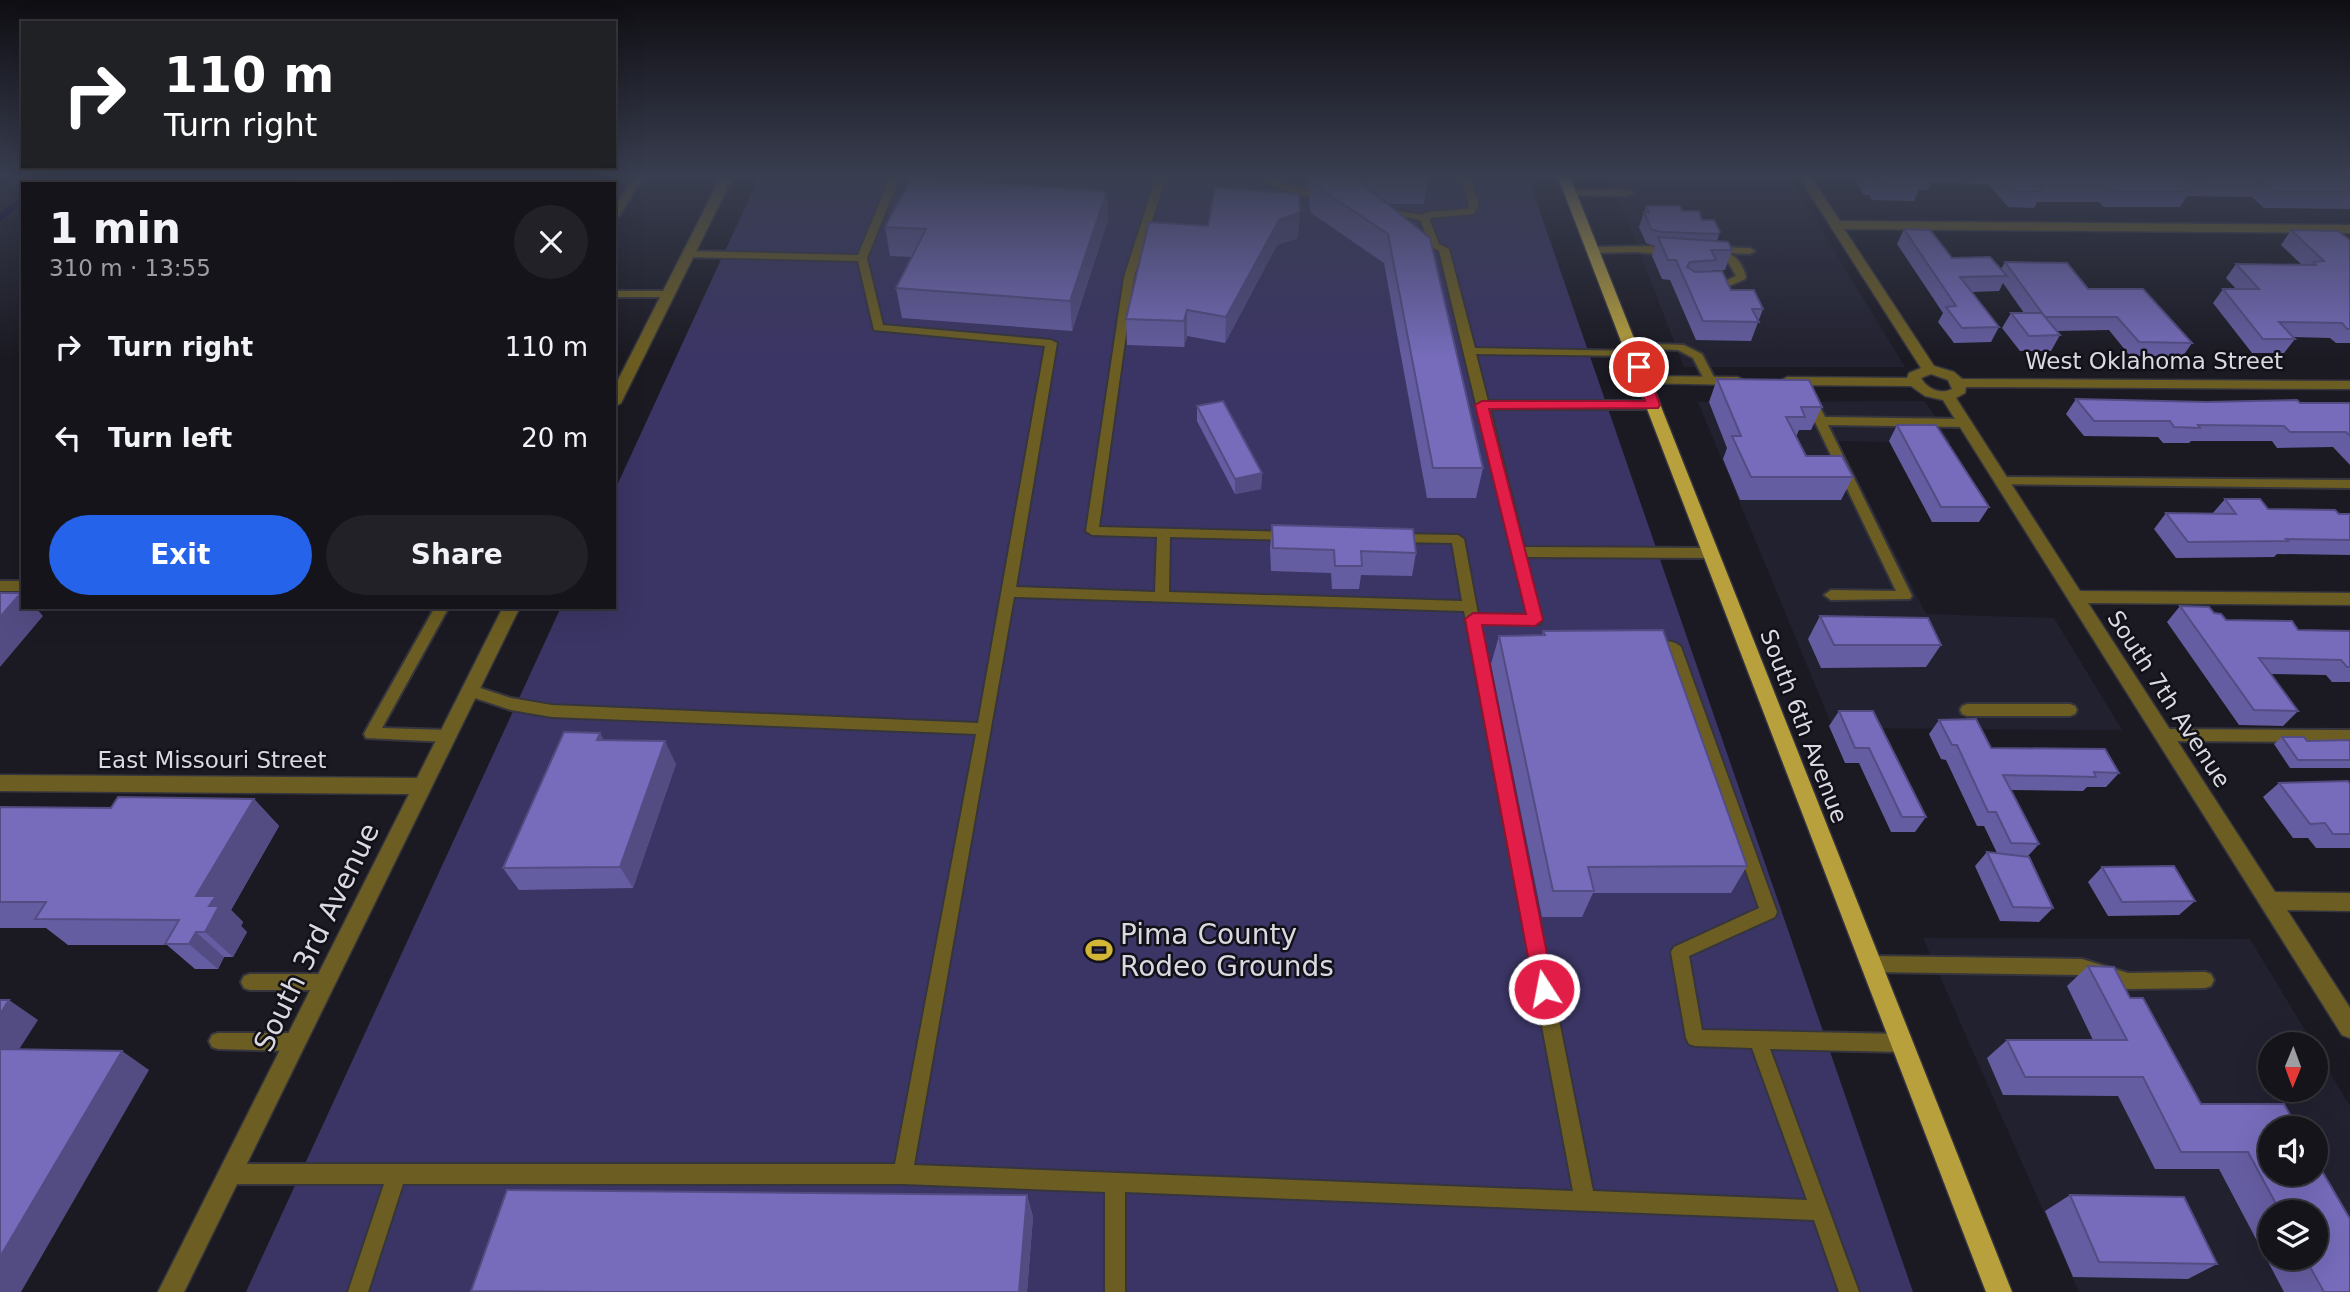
<!DOCTYPE html>
<meta charset="utf-8">
<style>
:root{--surface:#14141a;--page:#212127;--text:#f1f3f6;--muted:#9d9ea2;--line:#333339;--accent:#2563eb}
body{margin:0;font-family:"DejaVu Sans",sans-serif;background:var(--page);color:var(--text);height:100vh;display:flex;flex-direction:column;font-size:26px;white-space:nowrap}
*{box-sizing:border-box;margin:0}
p{font-size:23px;color:var(--muted)}
.icon{flex:none;width:38px;height:38px;fill:none;stroke:currentColor;stroke-width:2;stroke-linecap:round;stroke-linejoin:round}
.map{position:relative;flex:1;overflow:hidden}
.panel{position:absolute;left:21px;top:182px;width:595px;height:427px;display:flex;flex-direction:column;background:var(--surface);border-radius:0px;box-shadow:0 7px 28px #0002,0 0 0 2px var(--line)}
.panel>*{flex:none}
.top-card{position:absolute;left:21px;top:21px;width:595px;height:147px;border-radius:0px;box-shadow:0 7px 28px #0002,0 0 0 2px var(--line);background:#202124;color:#fff;overflow:hidden}
.needle{width:46px;rotate:181deg}
.buttons{position:absolute;left:2258px;top:1032px;display:grid;gap:14px}
.buttons a{display:grid;place-items:center;width:70px;height:70px;border-radius:50%;background:var(--surface);box-shadow:0 7px 28px #0002,0 0 0 2px var(--line);font-size:35px}
.pin{position:absolute;display:grid;place-items:center;width:60px;height:60px;color:#fff;margin:-30px;border:4px solid #fff;border-radius:50%;box-shadow:0 2px 7px #0007}
.me{position:absolute;width:77px;margin:-38px;rotate:349deg;stroke-linejoin:round;filter:drop-shadow(0 0 5px #0008)}
.turn{display:flex;align-items:center;gap:24px;height:147px;padding:0 28px;font-size:32px}
.turn .icon{width:91px;height:91px;stroke-width:2.5}
.turn b{display:block;font-size:49px;line-height:60px}
.round{display:grid;place-items:center;flex:none;width:74px;height:74px;border-radius:37px;background:var(--page)}
.headline{display:flex;align-items:center;justify-content:space-between;height:119px;padding:0 28px}
h1{font-size:42px;font-weight:700;line-height:52px}
.action{display:flex;gap:14px;margin-top:auto;padding:14px 28px}
.action a{flex:1;height:80px;border-radius:42px;background:var(--accent);color:#fff;font-size:28px;font-weight:700;line-height:80px;text-align:center}
.action a+a{background:var(--page);color:var(--text)}
ul{padding:0;list-style:none}
li{display:flex;align-items:center;gap:21px;height:91px;padding:0 28px}
li div{flex:1}
li b{display:block;font-size:26px}
li em{font-style:normal}
.map>svg:first-child{display:block}
.built{fill:#222130;fill-rule:evenodd}
.green{fill:#3b3565}
.lines{fill:none;stroke-linecap:round;stroke-linejoin:round}
.stream{stroke:#0d002f;stroke-width:6}
.lane-casing{stroke:#36353d;stroke-width:4}
.street-casing{stroke:#36353d;stroke-width:3}
.primary-casing{stroke:#36353d;stroke-width:3}
.lane{fill:#6c5e22;fill-rule:evenodd}
.street{fill:#6c5e22;fill-rule:evenodd}
.primary{fill:#b8a13c;fill-rule:evenodd}
.wall{fill:#655da1;fill-rule:evenodd}
.shaded-wall{fill:#534c83}
.building{fill:#766cbb;stroke:#534c83;stroke-width:2}
.route{fill:#e11d48;stroke:#92132f;stroke-width:2}
.labels{text-anchor:middle;stroke-width:5;stroke-linejoin:round;paint-order:stroke}
.street-label{font-size:23px;fill:#dad9e0;stroke:#12111a}
.near-poi-label{font-size:28px;fill:#dad9e0;stroke:#12111a;text-anchor:start}
.near-street-label{font-size:28px;fill:#dad9e0;stroke:#12111a}
</style>
<div class="map">
<svg width="2350" height="1292" viewBox="0 0 2350 1292">
<rect width="100%" height="100%" fill="#1b1a23"/>
<path class="built" d="M1610,177H1789L1905,367H1684Z
M1925,401L1951,443L1838,441L1926,614L2054,618L2122,730L1833,728L1698,402Z
M1923,938L2250,939L2314,1045H2270V1090H2315V1048L2350,1106V1292H2079ZM2270,1129H2315V1174H2270ZM2270,1213H2315V1258H2270Z"/>
<path class="green" d="M759,177H1528L1913,1292H246L561,607H614V492Z"/>
<g class="lines">
<path class="stream" d="M40,184L48,177
M0,218L23,199"/>
<g class="lane-casing">
<path id="lane" d="M633,177H643L619,216L614,219V208Z
M890,177H900L867,258L883,325L1051,340L1057,343L1016,587L1155,592L1157,537L1092,535L1086,531L1124,277L1156,177H1166L1134,277L1099,527L1289,532L1295,536L1289,540L1170,537L1169,592L1462,601L1452,543L1397,542L1391,538L1397,534L1458,535L1464,539L1478,614L1527,615L1439,251L1430,246L1420,220L1376,211V207L1422,215L1427,212L1467,209L1469,204L1460,177H1470L1479,204L1474,214L1429,218L1439,244L1449,249L1475,348L1637,351V355L1633,356L1476,354L1488,401H1654L1660,405L1654,409H1490L1524,547L1711,548L1718,553L1711,558L1526,557L1542,620L1540,624H1480L1593,1191L1807,1200L1752,1048L1695,1046L1689,1044L1686,1038L1671,952L1674,947L1759,908L1669,652H1652L1645,647C1652,639 1674,639 1681,647L1777,912L1775,917L1689,956L1702,1030L1902,1034L1908,1037L1911,1043L1908,1049L1902,1052L1770,1049L1859,1292H1839L1814,1220L1125,1192V1292H1105V1192L903,1184H403L368,1292H348L384,1184H230L223,1181L220,1174L223,1167L230,1164H895L976,734L552,717L511,710L466,695L464,691L466,687L471,685L511,698L552,705L978,723L1045,346L874,330L858,261L689,257L684,254L689,251L858,255ZM1014,597L1464,611L1573,1191L914,1165Z
M1251,177H1265L1334,198L1329,201L1292,193Z
M1570,190H1628L1633,193L1628,196L1567,195V191Z
M1651,246L1676,253L1671,256L1638,252L1592,253L1587,250L1592,247Z
M1720,247L1750,248L1755,251L1750,254L1728,253C1739,258 1743,266 1746,277L1745,279L1727,287L1706,286V282L1725,281L1736,276L1728,262L1708,253Z
M614,291H669L674,294L669,297H614Z
M1630,343L1684,345L1702,354L1716,381L1710,384L1706,383L1693,358L1678,350L1626,348V344Z
M1810,395L1816,399L1825,417L1964,419L1970,423L1964,427L1828,425L1912,596L1910,599L1831,600L1824,595L1831,590L1896,591L1804,399Z
M2001,477L2350,480V488L1997,484L1995,481L1997,478Z
M0,581H23V591H0Z
M435,607H449L382,728L448,730L453,732L455,736L453,740L448,742L366,738L364,734L366,730Z
M1967,704H2070L2075,706L2077,710L2075,714L2070,716H1967L1962,714L1960,710L1962,706Z
M2164,729L2350,730V742L2164,741L2159,739L2157,735L2159,731Z
M1871,956L2082,959L2128,973L2205,972L2211,974L2214,980L2211,986L2205,988L2128,989L2082,975L1871,972L1865,970L1862,964L1865,958Z
M250,974H325L331,976L334,982L331,988L325,990H250L244,988L241,982L244,976Z
M218,1033H295L301,1036L304,1042L301,1048L295,1051L218,1049L212,1047L209,1041L212,1035Z"/>
</g>
<g class="street-casing">
<path id="street" d="M721,177H733L621,403L614,407V388Z
M1799,177H1811L1840,221L2350,225V233L1844,229L1934,366L1954,372L1962,379L2350,381V389L1966,387L1965,393L1956,398L2080,591L2350,593V605L2088,603L2275,892L2350,893V911L2287,910L2350,1008V1038L2342,1035L1943,400L1925,396L1911,386L1787,385L1780,381L1787,377L1907,378L1909,373L1921,368ZM1931,374L1948,380L1952,389C1941,395 1927,389 1921,378Z
M1644,376L1738,377L1745,381L1738,385L1639,383L1637,380Z
M503,607H520L184,1292H158L409,794L0,791V775L417,778Z"/>
</g>
<g class="primary-casing">
<path id="primary" d="M1558,177H1570L2012,1292H1986Z"/>
</g>
<use href="#lane" class="lane"/>
<use href="#street" class="street"/>
<use href="#primary" class="primary"/>
</g>
<path class="wall" d="M1306,177H1428L1424,204H1387L1483,468L1476,498H1427L1384,263L1311,213L1309,199L1310,189H1308Z
M1855,177H2350V209L2264,208L2252,197L2187,196L2180,207H2104L2099,202H2037L2034,208L2008,207L1988,184L1931,183L1928,190H1919L1914,201L1872,200L1869,195H1863Z
M1107,191L1108,220L1072,331L902,318L896,288L912,257L890,256L885,227Z
M1646,206L1682,211L1702,220L1720,232L1717,241L1732,250L1725,270H1713L1712,271L1731,290L1763,309L1751,341L1696,340L1670,280L1662,279L1652,256L1655,246L1646,243L1639,227Z
M1208,226L1298,238L1277,245L1225,343L1187,336L1184,347L1127,345L1126,319Z
M1904,229L1952,258L2001,269L2005,262L2088,289L2192,343L2183,356H2130L2109,330L2056,331L2060,335L2051,351H2020L2002,328L2011,313H2024L2003,283L1999,291L1971,292L1999,327L1991,342L1954,343L1938,322L1943,313L1897,244Z
M2291,230L2350,240V343H2336L2330,338L2293,337L2295,339L2284,353H2252L2213,303L2223,289H2236L2226,278L2236,264L2302,265L2281,245Z
M1717,379L1822,407L1811,430H1799L1796,437L1806,456L1853,477L1841,500H1740L1723,459L1727,448L1709,402Z
M2076,399L2206,402L2350,403V465L2333,447L2277,448L2272,441H2191L2189,443H2163L2158,437L2084,436L2066,414Z
M1197,406L1262,473L1261,489L1235,494L1197,421Z
M1897,425L1989,507L1979,522H1932L1889,441Z
M2225,499L2268,509L2350,514V555L2277,554L2274,557L2176,558L2154,529L2166,513L2212,514Z
M1272,525L1416,553L1412,576L1361,575L1359,589H1332L1331,573L1271,571L1270,548Z
M2180,606L2214,613L2226,620L2298,630L2350,631V682H2332L2326,675L2271,674L2298,711L2283,726L2239,725L2167,622Z
M1820,616L1941,645L1926,667L1821,668L1808,639Z
M1543,631L1747,866L1731,893H1593L1582,917H1542L1491,664L1499,636L1542,635Z
M1839,711L1926,817L1915,832H1891L1859,763H1845L1829,726Z
M1939,720L1991,748L2119,773L2106,787H2087L2083,791L2011,790L2039,844L2028,856L2053,908L2039,922L2000,921L1975,866L1987,852L1997,853L1984,826H1977L1946,760L1941,759L1929,734Z
M2282,737L2307,741L2350,740V768H2290L2274,744Z
M605,740L676,764L633,888L519,890L503,868Z
M2279,783L2350,784V848H2316L2308,838H2293L2263,797Z
M254,799L279,826L231,910L243,922L241,926L247,932L233,957H224L218,969H195L167,945H68L46,928H0V807L111,808Z
M2102,867L2195,901L2179,915L2108,916L2088,882Z
M2088,966L2130,998L2201,1104H2284L2350,1292H2284L2219,1169H2155L2118,1096L2003,1095L1987,1058L2007,1040H2093L2067,986ZM2270,1213H2315V1258H2270Z
M1027,1195L1033,1217L1027,1292H473L471,1291Z
M2070,1195L2217,1264L2188,1279L2073,1277L2045,1211Z"/>
<path class="shaded-wall" d="M397,177H402L405,184H392Z
M1107,191L1108,220L1072,331L1070,301Z
M1300,212L1298,238L1277,245L1225,343L1226,317L1279,220Z
M1187,310V336L1184,347V321Z
M1262,473L1261,489L1235,494V479Z
M21,593L23,595V607H35L43,616L0,667V617Z
M600,733L613,755L597,740Z
M665,741L676,764L633,888L620,867Z
M254,799L279,826L231,910L243,922L241,926L247,932L233,957L205,932L196,896Z
M196,932L224,957L218,969L189,944Z
M9,1000L38,1020L7,1068L0,1064V1014Z
M122,1051L149,1070L21,1292H0V1257Z
M1027,1195L1033,1217L1027,1292H1019Z"/>
<path class="building" d="M298,177H397L392,184H292Z
M1312,177H1342L1358,180L1430,238L1483,468H1433L1388,234L1313,184Z
M1869,177H1916L1921,185L1879,183L1876,179H1870Z
M2005,177H2350V192H2275L2263,181L2193,180L2180,181L2190,191H2114L2109,186L2038,185L2043,191H2016Z
M911,178L1107,191L1070,301L896,288L926,229L885,227Z
M1215,187L1299,194L1300,212L1279,220L1226,317L1187,310L1184,321L1126,319L1149,222L1208,226Z
M1646,206H1680L1682,211H1699L1702,220H1714L1720,232L1718,234L1661,232L1651,229L1644,212H1649Z
M1904,229L1930,230L1952,258L1990,257L2007,276L1960,277L1999,327L1962,328L1946,307L1956,306Z
M2291,230L2338,231L2350,240V329H2347L2342,323L2279,322L2295,339H2263L2223,289H2259L2236,264L2316,265L2313,262L2324,261Z
M1658,237L1728,242L1732,250H1711L1716,260L1690,262L1687,267L1695,272L1722,271L1731,290H1754L1763,309H1752L1759,322L1703,321L1676,260H1668Z
M2005,262L2067,263L2088,289H2143L2192,343L2139,342L2117,317H2045Z
M2011,313H2042L2060,335L2029,336Z
M1717,379L1809,380L1822,407H1801L1805,417H1786L1806,456H1842L1853,477H1751L1732,436H1741Z
M2076,399L2206,402L2297,400L2300,403H2350V436L2346,432H2290L2284,426L2198,425L2200,428L2174,427L2170,421H2094Z
M1223,401L1262,473L1235,479L1197,406Z
M1897,425H1936L1989,507H1941Z
M2225,499H2260L2268,509L2335,510L2339,514H2350V540L2286,539L2288,541L2188,542L2166,513L2236,514Z
M1272,525L1413,529L1416,553L1361,551L1362,566H1335L1334,550L1273,548Z
M0,593H21L0,617Z
M2180,606L2209,607L2214,613L2221,614L2226,620L2292,621L2298,630L2350,631V667H2347L2341,660L2259,658L2298,711L2254,710Z
M1820,616L1928,618L1941,645H1834Z
M1663,630L1747,866L1588,867L1594,891H1553L1499,636L1545,635L1543,631Z
M1839,711H1873L1926,817H1902L1869,748H1855Z
M1976,719L1991,748L2105,749L2119,773L2094,772L2096,777L2003,775L2039,844L2011,843L1996,812H1988L1957,745H1952L1939,720Z
M564,732L600,733L597,740L665,741L620,867L503,868Z
M2282,737H2304L2307,741L2350,740V760H2298Z
M2348,781L2350,784V834H2333L2325,823L2310,824L2279,783Z
M118,797L254,799L196,896H216L209,906H219L205,932H196L189,944H165L179,920L35,919L46,902H0V807L111,808Z
M1987,852L2029,857L2053,908L2013,907Z
M2174,866L2195,901L2122,902L2102,867Z
M2088,966L2114,967L2130,998H2143L2201,1104H2284L2298,1129H2270V1174H2315V1159L2350,1219V1292H2324L2305,1258H2315V1213H2281L2248,1152H2181L2143,1077H2025L2007,1040H2127Z
M0,1000H9L0,1014Z
M0,1049L122,1051L0,1257Z
M507,1190L1027,1195L1019,1292H596L471,1291Z
M2070,1195L2184,1197L2217,1264L2099,1262Z"/>
<linearGradient id="sky" x2="0" y2="1"><stop stop-color="#0f0e13"/><stop offset="0.49" stop-color="#393e50"/><stop offset="1" stop-color="#393e50" stop-opacity="0"/></linearGradient>
<rect width="2350" height="358" fill="url(#sky)"/>
<path class="route" d="M1639,363L1645,367L1660,405L1658,408L1489,409L1543,620L1535,626L1482,625L1554,989L1551,996L1544,998L1537,996L1534,989L1465,619L1473,613L1526,614L1475,405L1482,401H1645L1632,367Z"/>
<defs>
<g id="stadium-bare" transform="scale(2.1)"><path d="M0-5a6.5 5 0 1 0 0 10a6.5 5 0 1 0 0-10ZM-3.5-1.8h7v3.6h-7Z" fill="#d3b635" stroke="#12111a" stroke-width="2.5" paint-order="stroke"/></g>
</defs>
<g fill-rule="evenodd">
<use href="#stadium-bare" x="1099" y="950"/>
</g>
<g class="labels">
<g class="street-label">
<text x="2154" y="369">West Oklahoma Street</text>
<text transform="translate(2169 699) rotate(57)" y="8">South 7th Avenue</text>
<text transform="translate(1804 726) rotate(69)" y="8">South 6th Avenue</text>
<text x="212" y="768">East Missouri Street</text>
</g>
<g class="near-poi-label">
<text x="1120" y="944">Pima County<tspan x="1120" dy="32">Rodeo Grounds</tspan></text>
</g>
<g class="near-street-label">
<text transform="translate(316 937) rotate(-64)" y="10">South 3rd Avenue</text>
</g>
</g>
</svg>
<div class="buttons">
<a><svg class="needle" viewBox="-14 -14 28 28"><path d="M0-13l5 13h-10z" fill="#e53935"/><path d="M0 13l5-13h-10z" fill="#9d9ea2"/></svg></a>
<a><svg class="icon" aria-label="sound" viewBox="0 0 24 24"><path d="M4 9h4l5-4v14l-5-4H4zM17 9q2 3 0 6"/></svg></a>
<a><svg class="icon" aria-label="layers" viewBox="0 0 24 24"><path d="M12 4l9 5-9 5-9-5zM3 14l9 5 9-5"/></svg></a>
</div>
<div class="pin" style="left:1639px;top:367px;background:#d93025"><svg class="icon" aria-label="arrive" viewBox="0 0 24 24"><path d="M6 21V4h12l-3 4 3 4H6"/></svg></div>
<svg class="me" style="left:1544px;top:989px" viewBox="-20 -20 40 40"><circle r="17" fill="#e11d48" stroke="#fff" stroke-width="3"/><path d="M0-11L8 9 0 5-8 9z" fill="#fff"/></svg>
<div class="top-card">
<div class="turn"><svg class="icon" aria-label="right" viewBox="0 0 24 24"><path d="M7 20v-9h11M14 6l5 5-5 5"/></svg><div><b>110 m</b>Turn right</div></div>
</div>
<section class="panel">
<div class="headline"><div><h1>1 min</h1><p>310 m · 13:55</p></div><a class="round"><svg class="icon" aria-label="close" viewBox="0 0 24 24"><path d="M6 6l12 12M18 6L6 18"/></svg></a></div>
<ul>
<li><svg class="icon" aria-label="right" viewBox="0 0 24 24"><path d="M7 20v-9h11M14 6l5 5-5 5"/></svg><div><b>Turn right</b></div><em>110 m</em></li>
<li><svg class="icon" aria-label="left" viewBox="0 0 24 24"><path d="M17 20v-9H6M10 6l-5 5 5 5"/></svg><div><b>Turn left</b></div><em>20 m</em></li>
</ul>
<div class="action"><a>Exit</a><a>Share</a></div>
</section>
</div>
